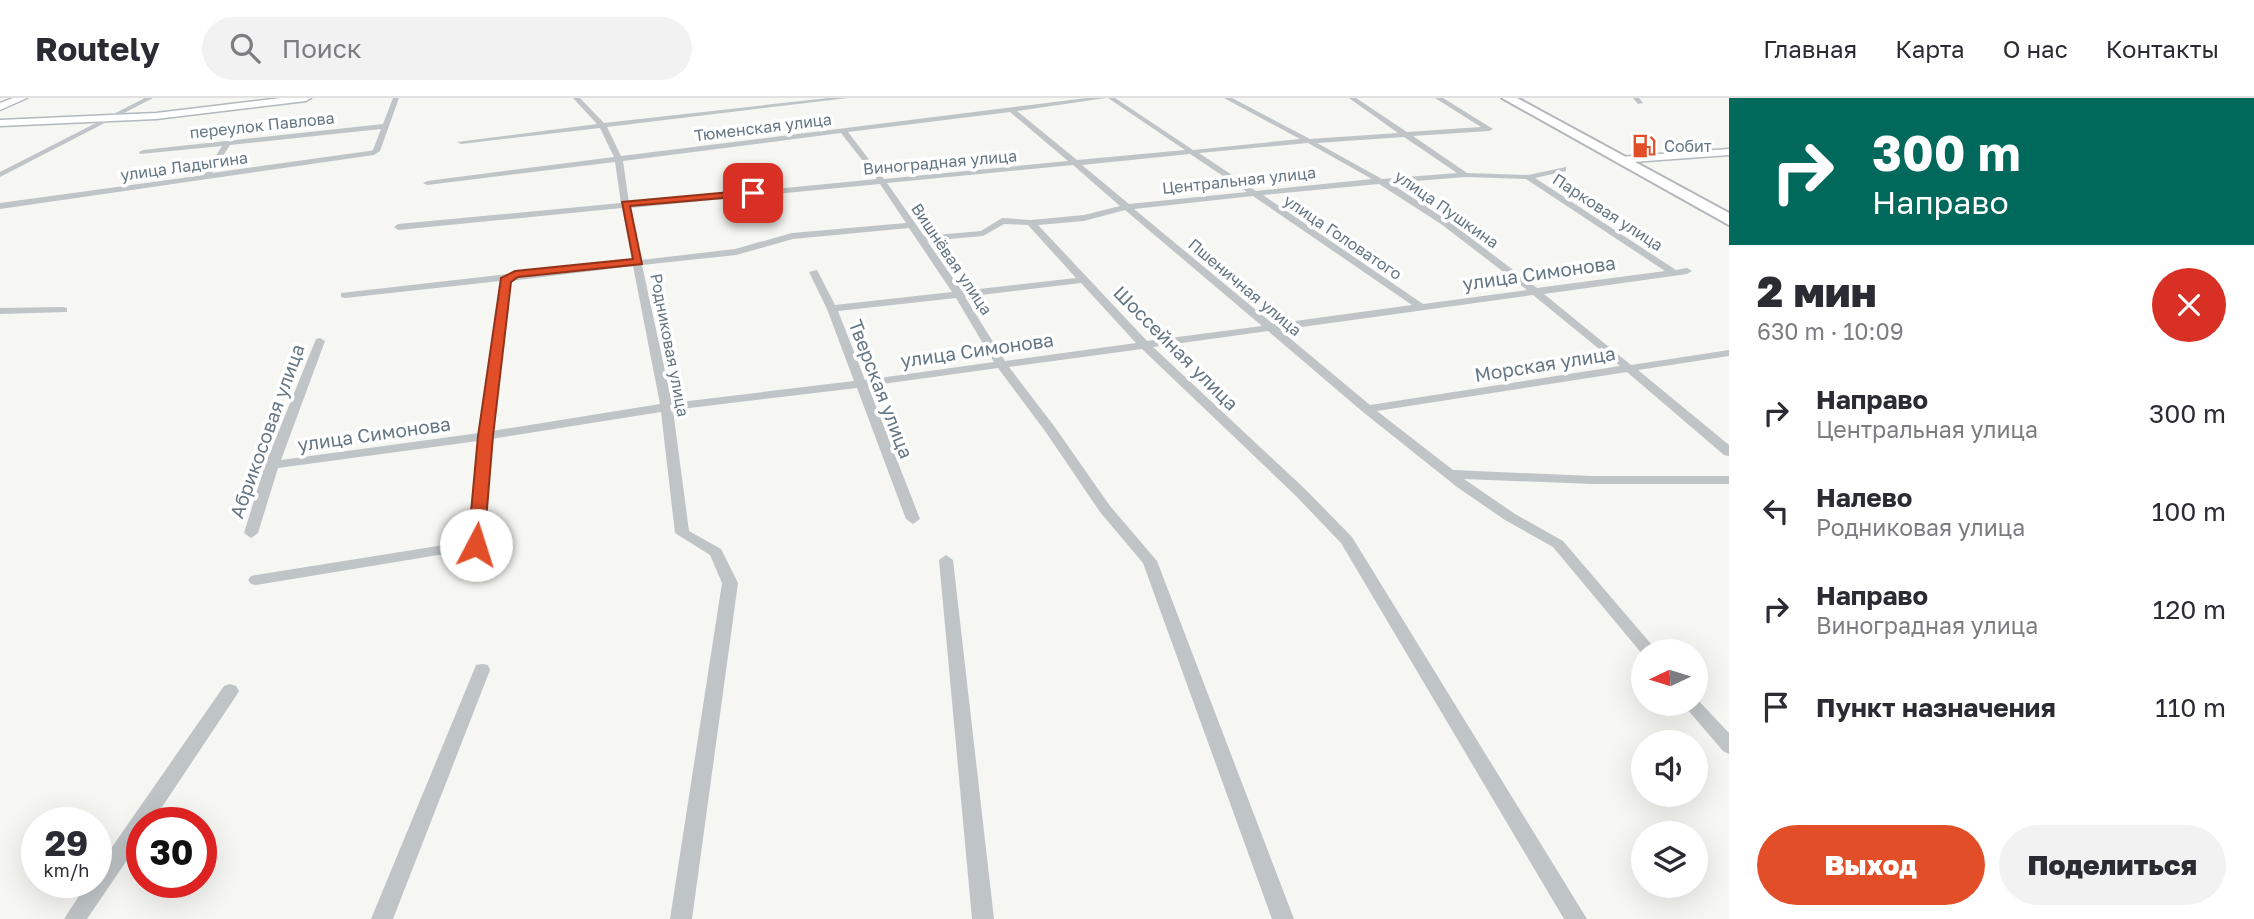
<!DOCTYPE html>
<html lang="ru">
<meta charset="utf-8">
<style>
:root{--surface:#fff;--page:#f2f2f3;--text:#2b2b33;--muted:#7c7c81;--line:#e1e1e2;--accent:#e14e28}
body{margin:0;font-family:"Golos Text",sans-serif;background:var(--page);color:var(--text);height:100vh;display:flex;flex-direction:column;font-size:26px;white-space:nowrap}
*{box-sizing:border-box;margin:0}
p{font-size:23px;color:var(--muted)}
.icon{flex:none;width:38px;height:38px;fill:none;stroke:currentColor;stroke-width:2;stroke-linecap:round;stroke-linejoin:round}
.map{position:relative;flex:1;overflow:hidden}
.panel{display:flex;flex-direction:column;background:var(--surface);width:525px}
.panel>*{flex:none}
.banner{background:#00695c;color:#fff;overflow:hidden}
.needle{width:46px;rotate:266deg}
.fabs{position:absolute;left:1631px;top:541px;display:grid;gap:14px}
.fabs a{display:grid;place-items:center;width:77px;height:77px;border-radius:50%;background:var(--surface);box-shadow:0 7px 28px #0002;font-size:35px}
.speed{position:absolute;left:21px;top:709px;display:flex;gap:14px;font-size:35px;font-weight:700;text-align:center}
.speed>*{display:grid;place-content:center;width:91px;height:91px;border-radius:50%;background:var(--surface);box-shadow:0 7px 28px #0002;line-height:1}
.speed small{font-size:18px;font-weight:400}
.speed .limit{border:10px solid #d22;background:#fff;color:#111}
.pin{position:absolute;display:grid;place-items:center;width:60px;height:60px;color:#fff;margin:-30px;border-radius:14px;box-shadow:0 4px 10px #0006}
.me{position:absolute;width:77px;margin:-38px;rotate:5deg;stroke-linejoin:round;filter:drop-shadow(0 0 5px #0008)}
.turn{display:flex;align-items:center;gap:24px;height:147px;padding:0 28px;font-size:32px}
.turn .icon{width:91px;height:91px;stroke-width:2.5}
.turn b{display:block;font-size:49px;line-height:60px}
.round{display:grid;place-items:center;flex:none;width:74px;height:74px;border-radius:37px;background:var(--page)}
.summary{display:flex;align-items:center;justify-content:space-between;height:119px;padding:0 28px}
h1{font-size:42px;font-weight:800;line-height:52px}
.action{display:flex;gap:14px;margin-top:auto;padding:14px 28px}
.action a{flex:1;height:80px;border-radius:42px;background:var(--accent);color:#fff;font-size:28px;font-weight:800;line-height:80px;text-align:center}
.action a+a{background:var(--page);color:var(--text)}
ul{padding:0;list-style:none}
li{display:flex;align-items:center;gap:21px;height:98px;padding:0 28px}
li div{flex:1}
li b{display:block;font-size:26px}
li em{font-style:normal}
header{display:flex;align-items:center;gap:42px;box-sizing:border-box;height:98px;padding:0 35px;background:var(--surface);border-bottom:2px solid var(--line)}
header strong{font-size:33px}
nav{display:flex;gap:38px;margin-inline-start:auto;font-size:24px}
.search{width:490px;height:63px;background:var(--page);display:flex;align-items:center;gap:18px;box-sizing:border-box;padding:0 24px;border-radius:38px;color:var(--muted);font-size:26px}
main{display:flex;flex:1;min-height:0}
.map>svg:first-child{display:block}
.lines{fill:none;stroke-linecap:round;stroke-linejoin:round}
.secondary-casing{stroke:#b2b8bc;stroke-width:3}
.highway-casing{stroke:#b3b7ba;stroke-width:4}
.street{fill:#bfc4c7;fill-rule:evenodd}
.secondary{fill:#fff;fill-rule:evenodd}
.highway{fill:#fff;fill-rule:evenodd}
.route{fill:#e14e28;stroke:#92331a;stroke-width:2}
.labels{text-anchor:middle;stroke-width:7;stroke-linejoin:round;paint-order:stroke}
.far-street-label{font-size:16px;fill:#657784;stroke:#fff}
.far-poi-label{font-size:16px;fill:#657784;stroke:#fff;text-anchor:start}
.street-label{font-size:19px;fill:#657784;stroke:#fff}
</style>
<header>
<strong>Routely</strong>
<div class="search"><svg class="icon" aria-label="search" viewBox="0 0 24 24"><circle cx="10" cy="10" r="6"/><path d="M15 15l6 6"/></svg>Поиск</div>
<nav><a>Главная</a><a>Карта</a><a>О нас</a><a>Контакты</a></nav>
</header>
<main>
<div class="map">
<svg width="1729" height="821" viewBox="0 0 1729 821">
<rect width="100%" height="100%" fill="#f6f6f3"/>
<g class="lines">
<g class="secondary-casing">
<path id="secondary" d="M13,0H27L0,12V5Z
M281,0H311L306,3L156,21L0,28V22L156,15Z
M1729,51V57L1619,65L1613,62L1619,59Z"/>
</g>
<g class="highway-casing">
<path id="highway" d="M1502,0H1517L1729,115V127Z"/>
</g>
<path class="street" d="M145,0H153L0,79V74Z
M393,0H399L380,53L374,57L0,111V105L204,77L222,48L140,56L139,54L143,52L383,26ZM381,31L373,52L369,53L212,75L230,47Z
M573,0H580L604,25L828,0H848L607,29L621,58L1087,0H1106L1017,13L1077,62L1185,52L1108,0H1115L1193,52L1300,41L1224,0H1232L1310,41L1398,35L1349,0H1356L1407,34L1481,29L1435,0H1443L1493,31L1489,33L1413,38L1467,75L1528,77L1566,69V73L1535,80L1676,172L1687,170L1692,173L1687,176L1544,196L1631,267L1729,252V258L1638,272L1729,347V358L1724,357L1627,274L1377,313L1453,372L1592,378H1729V386H1592L1464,381L1515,416L1563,443L1657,553H1643V557L1553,449L1505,422L1457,389L1363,314L1268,233L1153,249L1306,392L1352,439L1587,821H1564L1341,445L1296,398L1142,251L1009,269L1054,328L1110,408L1157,463L1294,821H1272L1143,465L1100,414L1045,333L998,270L868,288L920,421L913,426L906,421L857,290L673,312L689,433L721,451L738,485L692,821H670L722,485L710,457L675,435L661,314L491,341L483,447L481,450L256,487L251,486L248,482L251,478L256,477L469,443L478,343L278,370L258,435L251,440L244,435L265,367L316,241L320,240L325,243L281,362L479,335L500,183L345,200L341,199V195L508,176L515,173L519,175L632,163L622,110L398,132L394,129L398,126L621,105L615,64L427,87L423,85L427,83L614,59L600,30L461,46L457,44L597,26ZM1010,14L1068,63L884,81L848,34ZM841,35L877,81L629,105L623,63ZM1404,39L1457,75L1382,81L1317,45ZM1308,45L1372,81L1256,93L1199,55ZM1190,56L1247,94L1129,106L1082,67ZM1073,67L1120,108L1084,117L1031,122L1002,120L981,133L924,138L887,85ZM1466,79L1526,81L1665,173L1537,190L1447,122L1390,85ZM880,86L906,125L792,135L735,151L641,162L630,110ZM1379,86L1441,126L1527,192L1423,206L1263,97ZM1253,98L1412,207L1273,226L1134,111ZM1125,112L1262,228L1147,243L1038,127L1084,123ZM1004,126L1028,127L1076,180L962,193L927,143L983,138ZM909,130L952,194L835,207L817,172L809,174L827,211L854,283L672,305L642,167L736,157L793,141ZM633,168L660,306L492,333L510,183ZM1081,185L1136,245L1005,263L965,199ZM1533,197L1620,268L1370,307L1280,232ZM956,200L994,264L865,282L838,213Z
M1633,0H1639L1643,5L1638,6Z
M63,209L67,210V214L0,216V210Z
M946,457L953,462L994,821H972L939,462Z
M482,566L488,567L490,572L393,821H371L474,572L476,567Z
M230,586L236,588L239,593L236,598L152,724H142V740L87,821H64L88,784H96V772L224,588Z
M1696,600L1729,635V656L1723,653L1687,611L1684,606H1696Z"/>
<use href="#secondary" class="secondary"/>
<use href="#highway" class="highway"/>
</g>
<path class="route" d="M753,92L757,93V97L630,108L642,166L518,179L511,184L493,338L484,447L482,451H470L468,447L478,338L501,180L515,173L633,161L622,104Z"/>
<defs>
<g id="fuel-bare" transform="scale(1.89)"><path d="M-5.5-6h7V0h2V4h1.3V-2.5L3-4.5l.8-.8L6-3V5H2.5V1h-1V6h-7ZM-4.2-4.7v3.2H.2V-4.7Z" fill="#e14e28" stroke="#fff" stroke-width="2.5" paint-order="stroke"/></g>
</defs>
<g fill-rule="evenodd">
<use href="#fuel-bare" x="1644" y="48"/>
</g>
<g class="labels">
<g class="far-street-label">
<text transform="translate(262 27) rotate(-6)" y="6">переулок Павлова</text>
<text transform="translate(763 29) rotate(-7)" y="6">Тюменская улица</text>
<text transform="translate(940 64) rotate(-5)" y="6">Виноградная улица</text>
<text transform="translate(184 68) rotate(-8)" y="6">улица Ладыгина</text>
<text transform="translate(1239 82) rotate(-6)" y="6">Центральная улица</text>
<text transform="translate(1447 111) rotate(35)" y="6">улица Пушкина</text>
<text transform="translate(1608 114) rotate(33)" y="6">Парковая улица</text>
<text transform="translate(1343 139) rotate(34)" y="6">улица Головатого</text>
<text transform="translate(952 161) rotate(56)" y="6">Вишнёвая улица</text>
<text transform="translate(1245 189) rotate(40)" y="6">Пшеничная улица</text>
<text transform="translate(670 247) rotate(79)" y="6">Родниковая улица</text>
</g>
<g class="far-poi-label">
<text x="1664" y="54">Собит</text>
</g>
<g class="street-label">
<text transform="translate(1539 175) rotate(-8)" y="7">улица Симонова</text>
<text transform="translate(1176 250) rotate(45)" y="7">Шоссейная улица</text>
<text transform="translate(977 252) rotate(-8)" y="7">улица Симонова</text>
<text transform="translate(1545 266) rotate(-9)" y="7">Морская улица</text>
<text transform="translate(881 291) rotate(69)" y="7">Тверская улица</text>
<text transform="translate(267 333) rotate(-70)" y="7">Абрикосовая улица</text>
<text transform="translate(374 336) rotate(-8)" y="7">улица Симонова</text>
</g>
</g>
</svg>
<div class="fabs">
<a><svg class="needle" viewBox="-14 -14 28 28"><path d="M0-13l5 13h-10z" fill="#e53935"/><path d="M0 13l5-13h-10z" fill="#7c7c81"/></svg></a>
<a><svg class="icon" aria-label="sound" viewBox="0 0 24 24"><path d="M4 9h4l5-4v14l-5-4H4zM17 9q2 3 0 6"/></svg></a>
<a><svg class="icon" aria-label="layers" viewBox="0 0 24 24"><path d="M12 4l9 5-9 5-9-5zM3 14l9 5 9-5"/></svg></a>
</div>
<div class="speed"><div>29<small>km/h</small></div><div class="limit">30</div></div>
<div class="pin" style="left:753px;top:95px;background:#d93025"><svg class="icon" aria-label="arrive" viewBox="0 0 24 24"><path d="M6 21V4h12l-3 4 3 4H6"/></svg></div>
<svg class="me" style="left:476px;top:447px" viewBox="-20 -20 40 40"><circle r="19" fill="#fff"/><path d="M0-13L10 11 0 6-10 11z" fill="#e14e28"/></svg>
</div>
<section class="panel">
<div class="banner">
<div class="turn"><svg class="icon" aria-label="right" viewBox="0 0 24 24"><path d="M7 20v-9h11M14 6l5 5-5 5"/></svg><div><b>300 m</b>Направо</div></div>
</div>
<div class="summary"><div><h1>2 мин</h1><p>630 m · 10:09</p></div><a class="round" style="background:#d93025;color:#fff"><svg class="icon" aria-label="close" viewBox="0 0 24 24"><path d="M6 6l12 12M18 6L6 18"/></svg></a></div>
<ul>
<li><svg class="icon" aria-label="right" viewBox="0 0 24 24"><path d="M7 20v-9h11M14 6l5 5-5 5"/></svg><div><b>Направо</b><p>Центральная улица</p></div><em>300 m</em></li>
<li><svg class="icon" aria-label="left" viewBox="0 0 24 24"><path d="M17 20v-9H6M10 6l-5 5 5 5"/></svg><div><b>Налево</b><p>Родниковая улица</p></div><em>100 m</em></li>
<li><svg class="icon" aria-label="right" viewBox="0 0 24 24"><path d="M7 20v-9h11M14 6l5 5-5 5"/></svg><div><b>Направо</b><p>Виноградная улица</p></div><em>120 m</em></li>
<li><svg class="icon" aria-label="arrive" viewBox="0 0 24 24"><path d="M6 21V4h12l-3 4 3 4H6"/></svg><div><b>Пункт назначения</b></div><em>110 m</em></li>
</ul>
<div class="action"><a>Выход</a><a>Поделиться</a></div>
</section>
</main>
